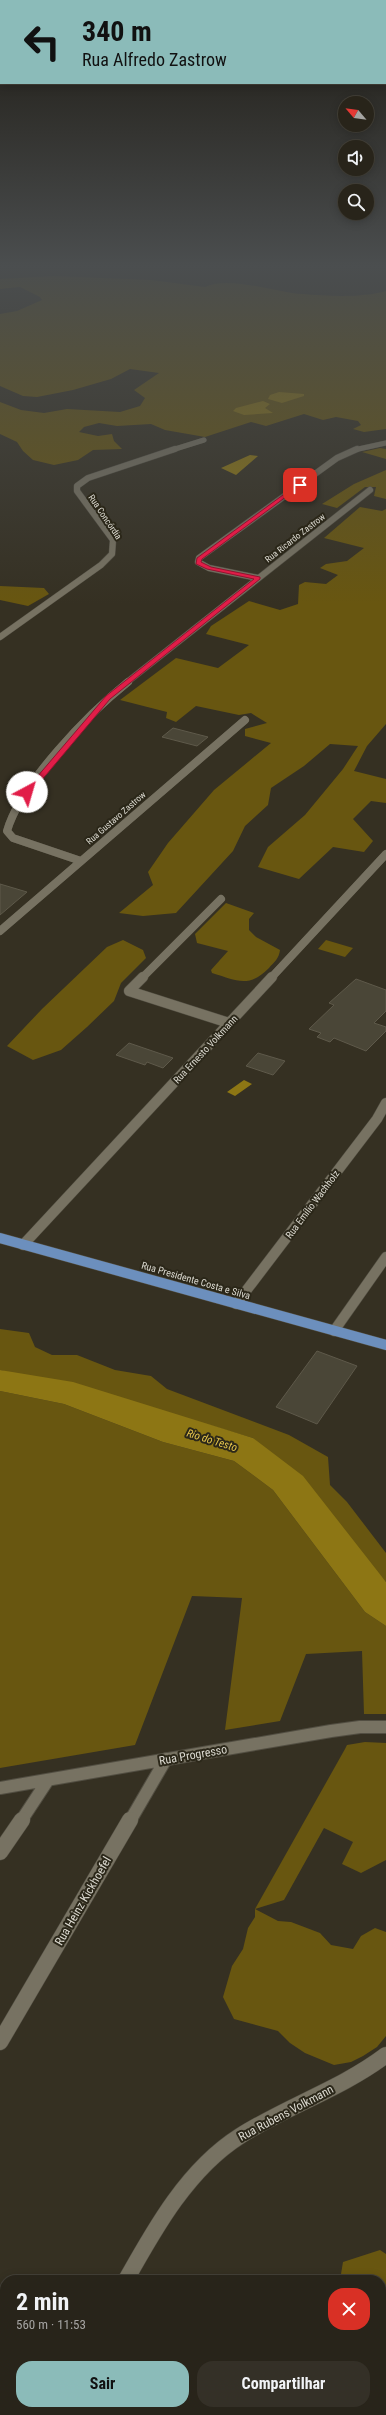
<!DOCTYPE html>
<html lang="pt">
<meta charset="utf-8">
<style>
:root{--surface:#28241a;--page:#343027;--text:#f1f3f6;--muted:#a5a4a2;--line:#444139;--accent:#8bbbb9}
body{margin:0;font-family:"Roboto Condensed",sans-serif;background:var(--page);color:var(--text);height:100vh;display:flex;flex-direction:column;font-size:15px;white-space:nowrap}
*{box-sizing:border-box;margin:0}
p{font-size:13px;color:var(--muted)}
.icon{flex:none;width:22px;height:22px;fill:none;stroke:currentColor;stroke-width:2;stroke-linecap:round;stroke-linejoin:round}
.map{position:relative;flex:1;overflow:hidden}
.drawer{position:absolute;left:0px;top:2275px;width:386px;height:140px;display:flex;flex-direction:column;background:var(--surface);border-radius:16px 16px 0 0;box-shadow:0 2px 10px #0003,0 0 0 1px var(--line)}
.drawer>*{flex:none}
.guide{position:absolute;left:0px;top:0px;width:386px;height:84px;box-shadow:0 2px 10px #0003,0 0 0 1px var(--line);background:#8bbbb9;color:#111;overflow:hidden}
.needle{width:26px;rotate:299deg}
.tools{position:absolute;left:338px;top:96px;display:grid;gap:8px}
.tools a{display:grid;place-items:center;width:36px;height:36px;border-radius:50%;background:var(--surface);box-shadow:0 2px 10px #0003,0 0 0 1px var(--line);font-size:20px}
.pin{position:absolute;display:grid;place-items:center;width:34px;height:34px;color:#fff;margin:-17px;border-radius:8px;box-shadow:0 2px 6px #0006}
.me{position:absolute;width:44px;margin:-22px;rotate:39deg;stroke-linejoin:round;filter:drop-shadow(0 0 3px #0008)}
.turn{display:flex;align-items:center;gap:14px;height:84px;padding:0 16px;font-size:18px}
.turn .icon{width:52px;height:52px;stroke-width:2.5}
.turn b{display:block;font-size:28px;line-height:34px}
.round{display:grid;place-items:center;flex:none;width:42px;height:42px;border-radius:16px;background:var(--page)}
.headline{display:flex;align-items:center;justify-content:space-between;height:68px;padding:0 16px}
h1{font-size:24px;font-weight:700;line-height:30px}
.cta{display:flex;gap:8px;margin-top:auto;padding:8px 16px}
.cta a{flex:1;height:46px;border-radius:16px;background:var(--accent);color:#111;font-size:16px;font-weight:700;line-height:46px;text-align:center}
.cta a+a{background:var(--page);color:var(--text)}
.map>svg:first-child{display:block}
.green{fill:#685610}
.water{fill:#8d7614}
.building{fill:#4a4637;stroke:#5e594a}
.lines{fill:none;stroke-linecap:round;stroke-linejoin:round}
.minor-far5-casing{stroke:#524e42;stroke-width:5.5}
.minor-far4-casing{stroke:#524e42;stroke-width:7}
.minor-far3-casing{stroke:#524e42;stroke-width:8}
.minor-far2-casing{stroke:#524e42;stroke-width:11}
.minor-far1-casing{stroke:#524e42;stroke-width:14}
.minor-casing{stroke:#524e42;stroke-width:17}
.major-casing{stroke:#524e42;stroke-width:11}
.minor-far5{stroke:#777262;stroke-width:5}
.minor-far4{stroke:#777262;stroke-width:6}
.minor-far3{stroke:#777262;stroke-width:8}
.minor-far2{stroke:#777262;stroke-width:10}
.minor-far1{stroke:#777262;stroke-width:12}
.minor{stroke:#777262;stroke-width:16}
.major{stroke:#6c8fbd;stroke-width:10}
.route{fill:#e11d48;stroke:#92132f}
.labels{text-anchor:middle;stroke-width:4;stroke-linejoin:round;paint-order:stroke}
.far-street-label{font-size:9px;fill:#dcdad1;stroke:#2b2719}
.street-label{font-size:10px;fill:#dcdad1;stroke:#2b2719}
.water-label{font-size:11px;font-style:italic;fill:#e5c54c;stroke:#2b2719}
.near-street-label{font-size:12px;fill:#dcdad1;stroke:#2b2719}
</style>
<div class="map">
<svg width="386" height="2415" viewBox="0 0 386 2415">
<rect width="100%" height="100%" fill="#353022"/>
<path class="green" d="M54,276L151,280L205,287C229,275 277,293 303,294C327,296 363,298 386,291V429L364,432L353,429L361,425L358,421L336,417L323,420L304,414L266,426L251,422L205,437L165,430L151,424L117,426L99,423L84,427L79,432L98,436L112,434L114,441L122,449L93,450L78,460L54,465L33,460L23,451L17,442L0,434V402L21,410L44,413L67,409L120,412L140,406L145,398L134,390L159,373L130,369L111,379L73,390L37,397L23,396L0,386V314L17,311L42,300L40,297L20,287L0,289V279Z
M380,448L386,449V459L362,452Z
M386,470V499L374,496L376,487H365L337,508L322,504L354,484Z
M360,507L382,511L386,509V724L367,746L354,771L386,779V803L371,801L353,819L373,841L364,852L333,847L299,879L258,867L268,847L305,815L343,769L358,746L330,744L304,766L271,788L268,805L245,826L233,851L176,913L143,916L119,913L153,885L148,872L168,843L214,790L271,743L245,736V729L267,723L251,713L239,715L196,706L176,722L166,718L167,712L120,700L176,658L218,668L249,645L206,634L211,626L249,601L280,610L298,604L299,585L305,582L326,584L338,575L320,568L326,564L347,561L364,548L324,538Z
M0,586L44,588L49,594L28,606L0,600Z
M226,903L254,913L249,919V930L256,937L280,950C279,959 274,962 269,968C248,989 236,980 212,973L211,970L228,951L197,943L195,934Z
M123,940L143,950L146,958L121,983L114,1001L87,1027L61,1050L33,1060L7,1046L42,1009L107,947Z
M326,940L353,948L345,957L318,949Z
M0,1329L29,1333L35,1347L52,1355H77L115,1370L151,1376L167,1389L289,1435L328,1457L330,1485L347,1502L386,1553V1582L253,1438L172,1414L0,1370Z
M0,1391L64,1404L163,1442L234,1461L273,1490L365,1612L386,1626V1714H364L362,1651L306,1654L280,1721L225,1730L242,1598L192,1596L135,1745L0,1768Z
M365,1742L386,1743V1860L361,1873L342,1864L353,1842L324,1828L284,1900L255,1909L278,1921L291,1922L320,1933L331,1945L353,1949L361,1936L375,1928L386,1932V2036L377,2047L363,2056L351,2062L334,2065L305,2053L290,2043L278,2031L234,2019L223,1997L232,1966L243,1949L248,1928L255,1917V1909L345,1749L347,1745Z
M380,2250L386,2254V2400L381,2383V2280H340L343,2262Z"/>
<path class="water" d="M279,392L304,394V396L282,403L268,399L270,395Z
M263,401L270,404L265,408L273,413L244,415L233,411L236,408Z
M250,455L258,456L236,475L221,468Z
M244,1080L252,1084L235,1096L227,1092Z
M0,1370L73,1382L253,1438L303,1476L386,1582V1626L365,1612L273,1490L234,1461L163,1442L64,1404L0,1391Z"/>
<path class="building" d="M173,728L208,737L197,746L162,737Z
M0,884L27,892L0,915Z
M356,979L386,990V1011L374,1023L386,1027V1031L366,1051L334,1038L330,1042L317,1037L321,1033L309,1029L334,1005L329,1003Z
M129,1043L173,1058L163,1068L147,1062L145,1065L116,1055Z
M258,1053L285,1061L273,1075L246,1066Z
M317,1351L357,1366L317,1424L276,1407Z"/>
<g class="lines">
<g class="minor-far5-casing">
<path id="minor-far5" d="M172,450L204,440
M354,450L386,443"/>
</g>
<g class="minor-far4-casing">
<path id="minor-far4" d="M258,578L209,568L198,562L199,558L337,458L357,449
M0,637L101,565L112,554L113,540L77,491V486L88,478L175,449
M126,683L370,490"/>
</g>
<g class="minor-far3-casing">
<path id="minor-far3" d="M81,861L13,838L7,831C21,783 88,714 128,682
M0,931L245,720
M142,978L221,899
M271,978L386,854"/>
</g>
<g class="minor-far2-casing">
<path id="minor-far2" d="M143,977L129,991L229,1023
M23,1245L272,977
M236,1304L377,1119L386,1103
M334,1331L386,1257"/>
</g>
<g class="minor-far1-casing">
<path id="minor-far1" d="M0,1788L331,1731L360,1727H386
M21,1821L48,1780
M130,1821L166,1759"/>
</g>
<g class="minor-casing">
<path id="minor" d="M0,1852L22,1820
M0,2042L130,1820
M126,2280C155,2228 188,2169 240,2136C287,2106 341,2089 386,2055
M52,2415L55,2410"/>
</g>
<g class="major-casing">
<path id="major" d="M0,1238L386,1345"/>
</g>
<use href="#minor-far5" class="minor-far5"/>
<use href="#minor-far4" class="minor-far4"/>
<use href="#minor-far3" class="minor-far3"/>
<use href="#minor-far2" class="minor-far2"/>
<use href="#minor-far1" class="minor-far1"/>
<use href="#minor" class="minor"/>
<use href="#major" class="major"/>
</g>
<linearGradient id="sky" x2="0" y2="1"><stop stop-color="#1d1a13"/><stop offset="0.44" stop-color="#4b4e4f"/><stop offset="1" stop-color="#4b4e4f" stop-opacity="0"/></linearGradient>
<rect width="386" height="604" fill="url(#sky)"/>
<path class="route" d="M298,484L302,485L202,559L201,562L211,567L260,577V579L110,699L30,794H25V791L106,696L254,579L207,569L196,564L197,558Z"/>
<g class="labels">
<g class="far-street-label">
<text transform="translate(105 517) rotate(56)" y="3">Rua Concórdia</text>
<text transform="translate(295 538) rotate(-38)" y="3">Rua Ricardo Zastrow</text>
<text transform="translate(116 818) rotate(-41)" y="3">Rua Gustavo Zastrow</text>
</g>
<g class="street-label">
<text transform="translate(205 1049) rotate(-47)" y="4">Rua Ernesto Volkmann</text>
<text transform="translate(312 1204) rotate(-53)" y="4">Rua Emílio Wachholz</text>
<text transform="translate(196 1280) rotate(16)" y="4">Rua Presidente Costa e Silva</text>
</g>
<g class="water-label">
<text transform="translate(212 1440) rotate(17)" y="4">Rio do Testo</text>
</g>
<g class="near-street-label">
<text transform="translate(193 1755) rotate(-10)" y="4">Rua Progresso</text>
<text transform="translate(83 1901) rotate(-60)" y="4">Rua Heinz Kickhoefel</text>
<text transform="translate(286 2113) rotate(-28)" y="4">Rua Rubens Volkmann</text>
</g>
</g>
</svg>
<div class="tools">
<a><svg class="needle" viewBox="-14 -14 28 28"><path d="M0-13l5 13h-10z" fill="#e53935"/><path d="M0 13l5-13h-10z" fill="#a5a4a2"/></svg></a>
<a><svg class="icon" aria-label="sound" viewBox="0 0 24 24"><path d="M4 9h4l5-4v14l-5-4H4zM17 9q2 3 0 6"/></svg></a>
<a><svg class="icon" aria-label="search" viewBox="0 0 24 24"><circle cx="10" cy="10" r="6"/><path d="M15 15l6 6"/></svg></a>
</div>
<div class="pin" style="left:300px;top:485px;background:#d93025"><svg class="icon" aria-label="arrive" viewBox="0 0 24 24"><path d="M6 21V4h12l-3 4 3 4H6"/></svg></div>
<svg class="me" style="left:27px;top:792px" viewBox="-20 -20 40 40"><circle r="19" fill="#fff"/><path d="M0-13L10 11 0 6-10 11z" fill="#e11d48"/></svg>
<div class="guide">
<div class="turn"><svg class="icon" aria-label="left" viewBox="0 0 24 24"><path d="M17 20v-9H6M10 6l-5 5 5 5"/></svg><div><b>340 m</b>Rua Alfredo Zastrow</div></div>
</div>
<section class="drawer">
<div class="headline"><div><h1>2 min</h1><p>560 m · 11:53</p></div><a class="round" style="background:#d93025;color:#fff"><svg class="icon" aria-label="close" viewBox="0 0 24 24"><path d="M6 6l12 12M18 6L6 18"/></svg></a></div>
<div class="cta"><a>Sair</a><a>Compartilhar</a></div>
</section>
</div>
